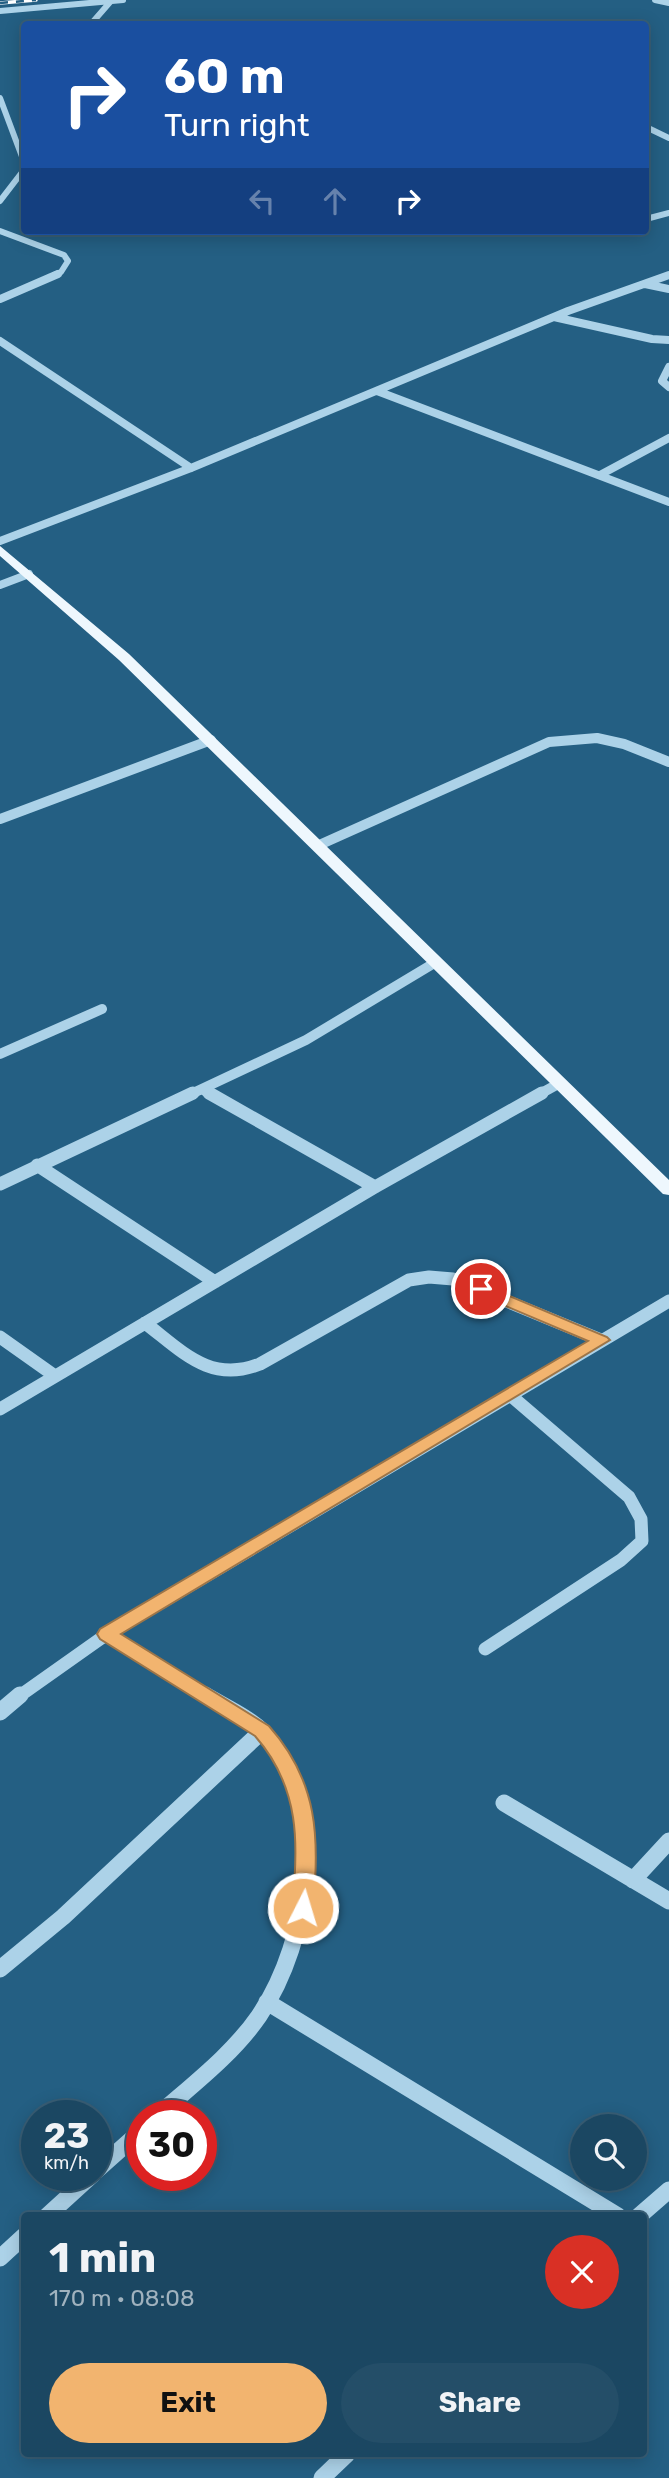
<!DOCTYPE html>
<meta charset="utf-8">
<style>
:root{--surface:#1b4762;--page:#244e68;--text:#f1f3f6;--muted:#a0b2be;--line:#395f77;--accent:#f2b46f}
body{margin:0;font-family:Rubik,sans-serif;background:var(--page);color:var(--text);height:100vh;display:flex;flex-direction:column;font-size:26px;white-space:nowrap}
*{box-sizing:border-box;margin:0}
p{font-size:23px;color:var(--muted)}
.icon{flex:none;width:38px;height:38px;fill:none;stroke:currentColor;stroke-width:2;stroke-linecap:round;stroke-linejoin:round}
.map{position:relative;flex:1;overflow:hidden}
.drawer{position:absolute;left:21px;top:2212px;width:626px;height:245px;display:flex;flex-direction:column;background:var(--surface);border-radius:7px;box-shadow:0 4px 18px #0003,0 0 0 2px var(--line)}
.drawer>*{flex:none}
.banner{position:absolute;left:21px;top:21px;width:628px;height:214px;border-radius:7px;box-shadow:0 4px 18px #0003,0 0 0 2px var(--line);background:#1a4fa0;color:#fff;overflow:hidden}
.fabs{position:absolute;left:570px;top:2114px;display:grid;gap:14px}
.fabs a{display:grid;place-items:center;width:77px;height:77px;border-radius:50%;background:var(--surface);box-shadow:0 4px 18px #0003,0 0 0 2px var(--line);font-size:35px}
.speed{position:absolute;left:21px;top:2100px;display:flex;gap:14px;font-size:35px;font-weight:700;text-align:center}
.speed>*{display:grid;place-content:center;width:91px;height:91px;border-radius:50%;background:var(--surface);box-shadow:0 4px 18px #0003,0 0 0 2px var(--line);line-height:1}
.speed small{font-size:18px;font-weight:400}
.speed .limit{border:10px solid #d22;background:#fff;color:#111}
.pin{position:absolute;display:grid;place-items:center;width:60px;height:60px;color:#fff;margin:-30px;border:4px solid #fff;border-radius:50%;box-shadow:0 2px 7px #0007}
.me{position:absolute;width:77px;margin:-38px;rotate:5deg;stroke-linejoin:round;filter:drop-shadow(0 0 5px #0008)}
.turn{display:flex;align-items:center;gap:24px;height:147px;padding:0 28px;font-size:32px}
.turn .icon{width:91px;height:91px;stroke-width:2.5}
.turn b{display:block;font-size:49px;line-height:60px}
.lanes{display:flex;align-items:center;height:66px;padding:0 28px;background:#0003;justify-content:center;gap:35px;direction:ltr}
.lanes .off{opacity:.35}
.round{display:grid;place-items:center;flex:none;width:74px;height:74px;border-radius:37px;background:var(--page)}
.headline{display:flex;align-items:center;justify-content:space-between;height:119px;padding:0 28px}
h1{font-size:42px;font-weight:700;line-height:52px}
.action{display:flex;gap:14px;margin-top:auto;padding:14px 28px}
.action a{flex:1;height:80px;border-radius:42px;background:var(--accent);color:#111;font-size:28px;font-weight:700;line-height:80px;text-align:center}
.action a+a{background:var(--page);color:var(--text)}
.map>svg:first-child{display:block}
.lines{fill:none;stroke-linecap:round;stroke-linejoin:round}
.minor-far4{stroke:#acd2e8;stroke-width:6}
.minor-far3{stroke:#acd2e8;stroke-width:8}
.minor-far2{stroke:#acd2e8;stroke-width:10}
.minor-far1{stroke:#acd2e8;stroke-width:13}
.minor{stroke:#acd2e8;stroke-width:17}
.major{fill:#eef7fd;fill-rule:evenodd}
.rail-casing{stroke:#fff;stroke-width:3.5}
.rail{stroke:#245f83;stroke-width:2.5;stroke-dasharray:8;stroke-linecap:butt}
.route{fill:#f2b46f;stroke:#9d7548;stroke-width:2}
</style>
<div class="map">
<svg width="669" height="2478" viewBox="0 0 669 2478">
<rect width="100%" height="100%" fill="#245f83"/>
<g class="lines">
<path class="minor-far4" d="M655,0L669,3
M0,11L123,0
M91,24L111,1
M0,98L24,162L23,171L0,201
M646,127L669,138
M646,219L669,213
M0,231L64,255L68,261L61,272L54,275"/>
<path class="minor-far3" d="M645,284L669,289
M0,299L58,274
M554,317L652,339L669,340
M0,341L191,468
M669,367L662,381L669,387
M377,391L669,502
M600,475L669,438
M0,541L191,468L568,311L669,275
M0,585L29,574"/>
<path class="minor-far2" d="M0,819L211,740
M317,846L549,742L597,738L624,744L669,762
M0,1054L102,1009
M203,1090L212,1095
M189,1095L306,1040L436,962
M538,1095L558,1084"/>
<path class="minor-far1" d="M209,1093L375,1187
M37,1165L215,1282
M0,1184L193,1093
M145,1323C182,1351 210,1384 260,1364L409,1280L429,1277L453,1279L601,1340
M0,1337L55,1376
M0,1409L375,1187L542,1093
M107,1634L207,1697
M485,1649L621,1560L642,1541L641,1519L629,1497L510,1395
M18,1697L100,1639L669,1301"/>
<path class="minor" d="M0,1712L20,1695
M504,1803L669,1901
M633,1880L669,1841
M0,1969L63,1917L262,1731
M267,2002L618,2216
M157,2116C192,2085 232,2055 259,2016C310,1941 331,1803 263,1732C248,1717 223,1706 205,1695
M96,2171L142,2130
M47,2216L92,2175
M639,2216L669,2190
M0,2258L24,2236
M322,2478L347,2454"/>
<path class="major" d="M0,546L129,654L669,1180V1195L663,1194L119,660L0,556Z"/>
<g class="rail-casing">
<path id="rail" d="M0,3L36,0"/>
</g>
<use href="#rail" class="rail"/>
</g>
<path class="route" d="M481,1284L607,1337L610,1340L121,1634L269,1726C318,1781 320,1838 313,1908L310,1913L303,1916L296,1913L292,1908C299,1844 300,1787 255,1736L100,1639L97,1634L100,1629L588,1341L475,1293L473,1289L475,1285Z"/>
</svg>
<div class="fabs">
<a><svg class="icon" aria-label="search" viewBox="0 0 24 24"><circle cx="10" cy="10" r="6"/><path d="M15 15l6 6"/></svg></a>
</div>
<div class="speed"><div>23<small>km/h</small></div><div class="limit">30</div></div>
<div class="pin" style="left:481px;top:1289px;background:#d93025"><svg class="icon" aria-label="arrive" viewBox="0 0 24 24"><path d="M6 21V4h12l-3 4 3 4H6"/></svg></div>
<svg class="me" style="left:303px;top:1908px" viewBox="-20 -20 40 40"><circle r="17" fill="#f2b46f" stroke="#fff" stroke-width="3"/><path d="M0-11L8 9 0 5-8 9z" fill="#fff"/></svg>
<div class="banner">
<div class="turn"><svg class="icon" aria-label="right" viewBox="0 0 24 24"><path d="M7 20v-9h11M14 6l5 5-5 5"/></svg><div><b>60 m</b>Turn right</div></div>
<div class="lanes"><svg class="icon off" aria-label="left" viewBox="0 0 24 24"><path d="M17 20v-9H6M10 6l-5 5 5 5"/></svg><svg class="icon off" aria-label="ahead" viewBox="0 0 24 24"><path d="M12 20V5M6 11l6-6 6 6"/></svg><svg class="icon" aria-label="right" viewBox="0 0 24 24"><path d="M7 20v-9h11M14 6l5 5-5 5"/></svg></div>
</div>
<section class="drawer">
<div class="headline"><div><h1>1 min</h1><p>170 m · 08:08</p></div><a class="round" style="background:#d93025;color:#fff"><svg class="icon" aria-label="close" viewBox="0 0 24 24"><path d="M6 6l12 12M18 6L6 18"/></svg></a></div>
<div class="action"><a>Exit</a><a>Share</a></div>
</section>
</div>
